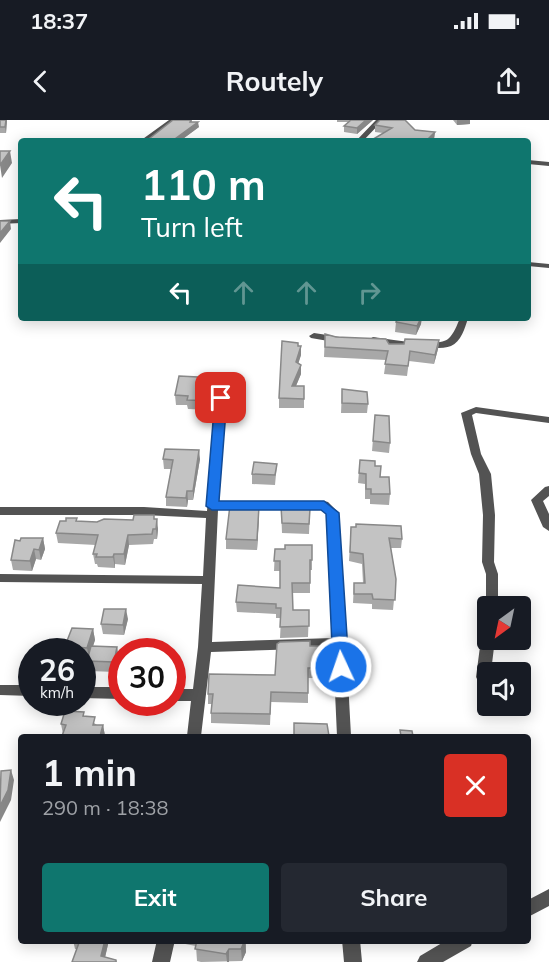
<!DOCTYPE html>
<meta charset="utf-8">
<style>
:root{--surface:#171b24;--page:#242831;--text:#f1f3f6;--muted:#9ea1a6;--accent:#0f766e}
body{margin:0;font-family:Mulish,sans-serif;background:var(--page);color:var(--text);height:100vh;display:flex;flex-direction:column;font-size:22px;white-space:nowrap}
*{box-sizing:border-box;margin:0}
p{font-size:20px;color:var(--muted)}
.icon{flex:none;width:33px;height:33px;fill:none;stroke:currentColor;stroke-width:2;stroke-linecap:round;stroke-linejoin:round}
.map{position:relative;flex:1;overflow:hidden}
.side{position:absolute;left:18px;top:614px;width:513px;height:210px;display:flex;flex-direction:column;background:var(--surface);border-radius:6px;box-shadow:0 3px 15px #0003}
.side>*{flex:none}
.hud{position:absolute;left:18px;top:18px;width:513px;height:183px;border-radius:6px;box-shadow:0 3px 15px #0003;background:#0f766e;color:#fff;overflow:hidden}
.needle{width:39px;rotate:213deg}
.controls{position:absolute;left:477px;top:476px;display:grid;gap:12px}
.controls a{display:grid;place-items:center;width:54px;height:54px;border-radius:6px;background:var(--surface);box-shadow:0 3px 15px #0003;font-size:30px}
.speed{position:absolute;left:18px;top:518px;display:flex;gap:12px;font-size:30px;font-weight:700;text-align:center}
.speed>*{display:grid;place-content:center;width:78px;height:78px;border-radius:50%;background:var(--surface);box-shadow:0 3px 15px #0003;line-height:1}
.speed small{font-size:15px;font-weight:400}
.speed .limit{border:9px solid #d22;background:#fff;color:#111}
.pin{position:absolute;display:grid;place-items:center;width:51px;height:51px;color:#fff;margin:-26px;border-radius:12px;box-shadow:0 3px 9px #0006}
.me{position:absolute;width:66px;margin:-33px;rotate:357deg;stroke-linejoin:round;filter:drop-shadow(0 0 4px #0008)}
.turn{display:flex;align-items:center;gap:21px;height:126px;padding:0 24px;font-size:27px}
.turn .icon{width:78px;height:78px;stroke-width:2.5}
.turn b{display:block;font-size:42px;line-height:51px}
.lanes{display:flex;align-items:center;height:57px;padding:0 24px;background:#0003;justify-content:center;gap:30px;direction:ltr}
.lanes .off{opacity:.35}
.round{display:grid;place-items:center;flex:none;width:63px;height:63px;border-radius:6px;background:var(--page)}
.summary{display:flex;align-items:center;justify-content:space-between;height:102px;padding:0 24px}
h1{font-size:36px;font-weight:700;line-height:45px}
.cta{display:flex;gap:12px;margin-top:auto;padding:12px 24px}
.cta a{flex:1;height:69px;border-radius:6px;background:var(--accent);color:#fff;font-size:24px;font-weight:700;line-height:69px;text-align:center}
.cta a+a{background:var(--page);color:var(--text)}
.status{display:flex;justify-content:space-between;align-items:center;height:42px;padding:0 30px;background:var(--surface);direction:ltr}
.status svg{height:16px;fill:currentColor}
header{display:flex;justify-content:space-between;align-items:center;height:78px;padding:0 24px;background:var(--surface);font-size:27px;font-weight:700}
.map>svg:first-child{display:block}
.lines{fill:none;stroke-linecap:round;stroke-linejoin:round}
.minor{fill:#535353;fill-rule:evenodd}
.wall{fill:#a8a8a8}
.shaded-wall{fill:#888}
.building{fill:#c3c3c3;stroke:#888;stroke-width:1.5}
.route{fill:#1a73e8;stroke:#114b97;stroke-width:1.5}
</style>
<div class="status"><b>18:37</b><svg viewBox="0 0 49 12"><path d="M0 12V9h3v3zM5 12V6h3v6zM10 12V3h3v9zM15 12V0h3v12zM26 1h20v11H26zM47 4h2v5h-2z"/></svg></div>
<header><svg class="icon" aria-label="back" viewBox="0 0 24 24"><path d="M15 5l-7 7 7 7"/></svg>Routely<svg class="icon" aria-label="share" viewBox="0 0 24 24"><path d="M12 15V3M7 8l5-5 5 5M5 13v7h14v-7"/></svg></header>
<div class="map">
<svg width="549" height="842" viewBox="0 0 549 842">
<rect width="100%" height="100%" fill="#fff"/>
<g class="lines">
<path class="minor" d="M169,0H176L147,21H140Z
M376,0H383L363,21H356Z
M528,40L549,42V46L528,44Z
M21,99V103L0,104V100Z
M528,142L549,144V148L528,146Z
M460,198H468C465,208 461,222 451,226C436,232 390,224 373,223L368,220L373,217C389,219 437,228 448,219C454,214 457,205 460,198Z
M314,213L340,217L345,220L340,223L311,218L309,216Z
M221,275L226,278L219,382L324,381L328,382L339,393L351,616H337L333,528L211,532L201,616H187L191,581H172V569H193L198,527L202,464L0,462V454L203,456L206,398L144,395H0V387H144L207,391L216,278ZM321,389L327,394L333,518L212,522L218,390Z
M476,287L549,297V303L476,293L472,295L481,334L491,354L495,395L494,442L498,454V486H488V489L486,486V454L482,442L483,395L479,354L471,334L461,293Z
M549,366V376L543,381L549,394V411L543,407L531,380L545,367Z
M488,514V519H495L491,552H488V561H478L476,557L481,519L483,515Z
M0,565H32V576L0,575Z
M82,567H122V579L82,578Z
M549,769V786L528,797V780Z
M157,820H175L170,842H152Z
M342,820H360L362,842H344Z
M447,820H473L471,826L443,842H417L420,836Z"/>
</g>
<path class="wall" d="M0,0H7L6,13H0Z
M173,0H192V2L199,7L180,21H150V18Z
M337,0H373L357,14L344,12V6L348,2H337Z
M453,0H470V4L457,5Z
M375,5L435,12L434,19L432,21H370L383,13L375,12Z
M396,202L421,204L416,215L395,212Z
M325,214L336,217L389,224H404L439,220L438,229L434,244L409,241L407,256L384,254L386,240L324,237Z
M298,223V226H301V235L298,243L301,245V254L296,266H304V288H279V278Z
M217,268L213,290L188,289L187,285H176L175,275Z
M342,269L368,284L367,293H341Z
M375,295L390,323L389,333L372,331Z
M163,339H200L193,380H188L187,387L166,386V377L171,349H164Z
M360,340L375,346L390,374L389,385L370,384V379H365V364L358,363Z
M277,344L275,365L252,364V354Z
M281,386L310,389L309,414L282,413Z
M259,396L257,430L226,429V419Z
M155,399L158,409L157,419H154L153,424L129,425L125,445L115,444V448L98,447L97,444H95L93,434L96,425L58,423L56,413L77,401L97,402Z
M351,407L402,419L401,428H391L396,459L393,490L372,489V484L353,483L354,463H363L362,444L349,441Z
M43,418L45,429L41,440L36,439L32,451L13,450L11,440L20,421Z
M312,425V450H310V473H292L293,490H309L308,517L280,518L281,498H276V494L237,492L236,482L280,468V451H274L275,429H285Z
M128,499L124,515L103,514L101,504Z
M93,509L95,520L93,526L119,538L116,552L89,551L87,541L88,538H82V531H66L65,526Z
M310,526L322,536L320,558H308V583L271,582L270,605L211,603V593L212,584H208V574L275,555Z
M84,596L97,605H103L105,616H62L63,614L61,604Z
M73,820H109L105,837L116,840L117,842H72L77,829H75Z
M180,820H246V832L242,841L201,842L197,841L196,826L180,823Z
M370,820H381V822H370Z"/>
<path class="shaded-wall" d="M6,0H7L6,13L5,7Z
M366,0H373L357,14V8Z
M457,0H470V4L457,5Z
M198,2L199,7L180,21H172Z
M435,12L434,19L432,21H426Z
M10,31L12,43L2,58L0,45Z
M10,101L11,109L0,123V113Z
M421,198H422L421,204L416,215L417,206Z
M439,220L438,229L434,244L435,235Z
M301,226V235L296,251V242Z
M301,245V254L292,275V266Z
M217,258V268L213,290L212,281Z
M199,330L200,339L193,380V371Z
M187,371L188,380L187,387L186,378Z
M259,386V396L257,430V420Z
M157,399L158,409L157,419L156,409Z
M128,415L129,425L125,445L124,434Z
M43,418L45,429L41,440L39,430Z
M34,429L36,439L32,451L30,441Z
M114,434L115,444V448L113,437Z
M126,489L128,499L124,515L123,505Z
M93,509L95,520L89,538L87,528Z
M117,527L119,538L116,552L114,542Z
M103,605L105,616H100Z
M11,650L14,660L11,680L0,702V686Z
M105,820H109L104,842L101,836Z
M245,820L246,832L242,841L241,829Z
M229,829V842H227L226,834Z"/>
<path class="building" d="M0,0H6L5,7H0Z
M173,0H191L190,2H198L172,21H165L150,18Z
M351,0H366L357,8L344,6Z
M380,0H405L415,10L435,12L426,21H370L392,8L375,5Z
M0,31H10L0,45Z
M0,101H10L0,113Z
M398,198H421L417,206L396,202Z
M325,214L336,217L386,219L389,224H404L405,219L439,220L435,235L410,231L408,246L385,244L388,231L325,227Z
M282,221L298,223V226H301L296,242L301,245L292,266H304V279L279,278Z
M179,256L217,258L212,281L187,280L188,276L175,275Z
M342,269L367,272L368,284L342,283Z
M375,295L389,296L390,323L373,321Z
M165,329L199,330L193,371H187L186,378L166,377L173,340L163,339Z
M360,340L375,341V346H381L380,357H389L390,374H371V369H366V354L359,353Z
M254,342L277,344L275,355L252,354Z
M230,385L259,386L257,420L226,419Z
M281,386L310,389L309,404L282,403Z
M134,395H154V399H157L156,409H153L152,414L128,415L124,434H114L113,437H96L97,434H93L98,415L56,413L60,401H66V398H77L76,401L97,402L104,399L133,400Z
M356,404L401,406L402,419L389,418L396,459L395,480L373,479L372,474H354V463H365L363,434L350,432L351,407H356Z
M21,418H43L39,430L34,429L30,441L11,440L15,420L20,421Z
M285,425H312V440H310V463H292L293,490H309V506L280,507L281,488H276V484L236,482L238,465L280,468V441H274L275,429H285Z
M104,489H126L123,505L101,504Z
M72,508L93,509L87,528L65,526Z
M310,521V526H323L320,548H308V573L271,572L270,594L211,593L213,574H208L209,554L275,555L277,524L280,522Z
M91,526L117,527L114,542L87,541Z
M65,591L84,592L83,596L95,597L93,605H103L100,616H62L66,605L61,604Z
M294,603L327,604L329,616H294Z
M400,610L412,611L413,616H401Z
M11,650L8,670L0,686L1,651Z
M80,820H105L101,836L116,840V842H72Z
M197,820H245L241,829H229L226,834L195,829Z"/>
<path class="route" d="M221,274L227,278L219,381H324L339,393L349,547L347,551H336L333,547L326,394L321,390H212L206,386L215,278Z"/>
</svg>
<div class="controls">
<a><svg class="needle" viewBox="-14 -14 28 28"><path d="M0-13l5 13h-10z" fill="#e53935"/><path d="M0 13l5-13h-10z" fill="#9ea1a6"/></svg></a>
<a><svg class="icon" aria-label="sound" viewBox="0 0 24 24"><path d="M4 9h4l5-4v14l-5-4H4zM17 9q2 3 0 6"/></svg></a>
</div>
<div class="speed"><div>26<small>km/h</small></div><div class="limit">30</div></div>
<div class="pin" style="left:221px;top:278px;background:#d93025"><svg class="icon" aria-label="arrive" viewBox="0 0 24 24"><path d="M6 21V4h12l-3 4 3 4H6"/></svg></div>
<svg class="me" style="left:341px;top:547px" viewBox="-20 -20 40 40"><circle r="17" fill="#1a73e8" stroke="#fff" stroke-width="3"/><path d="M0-11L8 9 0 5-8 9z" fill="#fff"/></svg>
<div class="hud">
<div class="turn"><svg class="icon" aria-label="left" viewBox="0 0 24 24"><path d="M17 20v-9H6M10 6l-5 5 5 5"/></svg><div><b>110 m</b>Turn left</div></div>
<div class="lanes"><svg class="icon" aria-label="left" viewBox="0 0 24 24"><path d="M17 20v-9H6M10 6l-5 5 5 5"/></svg><svg class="icon off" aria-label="ahead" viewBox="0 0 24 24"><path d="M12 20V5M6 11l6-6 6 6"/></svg><svg class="icon off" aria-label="ahead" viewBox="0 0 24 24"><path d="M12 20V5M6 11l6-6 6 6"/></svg><svg class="icon off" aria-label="right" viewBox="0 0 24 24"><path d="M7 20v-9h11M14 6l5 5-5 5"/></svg></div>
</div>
<section class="side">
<div class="summary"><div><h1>1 min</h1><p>290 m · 18:38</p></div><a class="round" style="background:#d93025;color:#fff"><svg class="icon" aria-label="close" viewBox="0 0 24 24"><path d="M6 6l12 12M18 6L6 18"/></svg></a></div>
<div class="cta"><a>Exit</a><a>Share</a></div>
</section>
</div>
